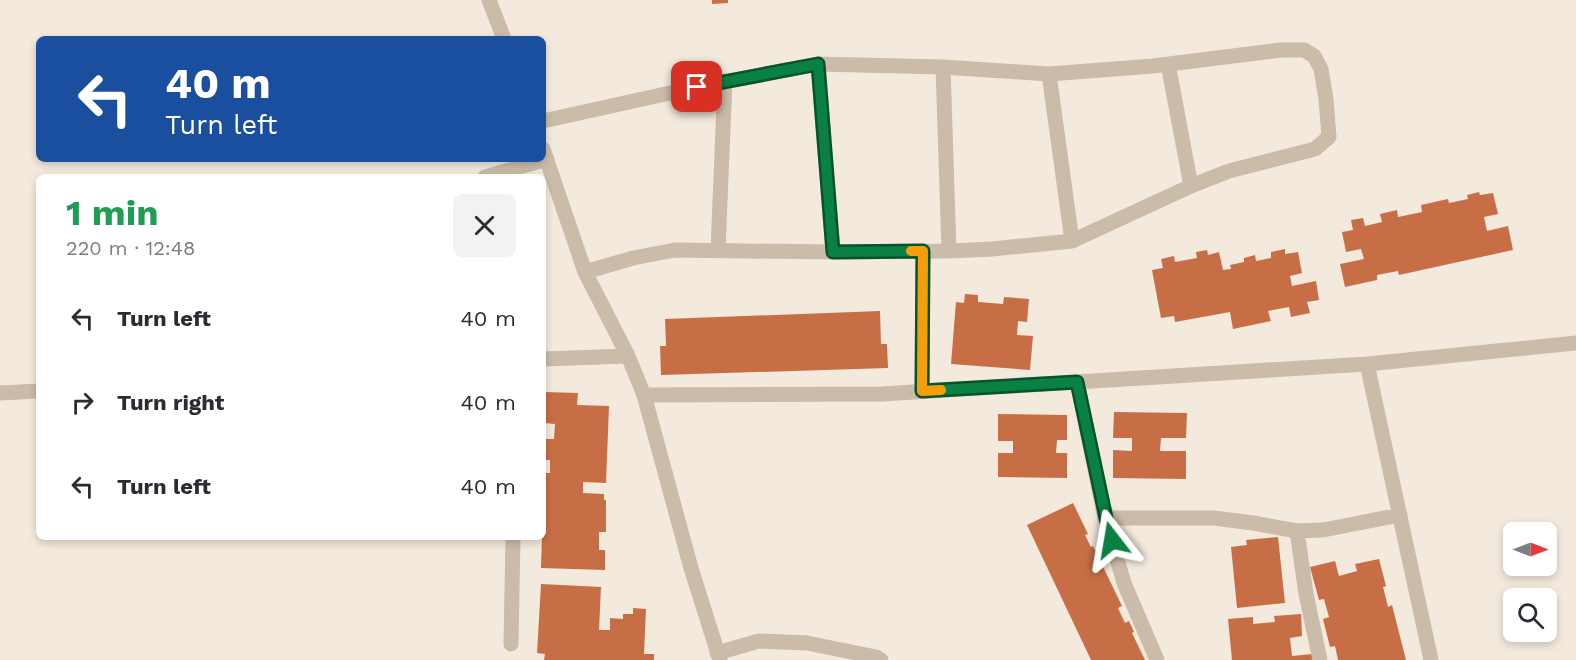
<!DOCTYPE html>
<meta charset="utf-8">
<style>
:root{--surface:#fff;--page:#f2f2f3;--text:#2b2b33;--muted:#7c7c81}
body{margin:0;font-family:"Work Sans",sans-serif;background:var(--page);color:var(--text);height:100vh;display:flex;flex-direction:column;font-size:22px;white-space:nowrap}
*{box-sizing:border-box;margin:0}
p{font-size:20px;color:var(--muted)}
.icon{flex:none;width:33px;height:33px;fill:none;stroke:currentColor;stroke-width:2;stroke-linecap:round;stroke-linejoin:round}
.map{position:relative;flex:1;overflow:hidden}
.details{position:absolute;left:36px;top:174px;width:510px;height:366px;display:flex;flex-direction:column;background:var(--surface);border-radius:9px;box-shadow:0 3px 9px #0003}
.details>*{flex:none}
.top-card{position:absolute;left:36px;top:36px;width:510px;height:126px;border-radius:9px;box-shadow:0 3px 9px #0003;background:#1a4fa0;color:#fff;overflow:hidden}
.needle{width:39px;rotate:90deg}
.tools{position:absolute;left:1503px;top:522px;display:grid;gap:12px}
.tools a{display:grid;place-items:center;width:54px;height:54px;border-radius:9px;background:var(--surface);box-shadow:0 3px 9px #0003;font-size:30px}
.pin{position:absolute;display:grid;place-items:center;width:51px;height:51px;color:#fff;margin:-26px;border-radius:12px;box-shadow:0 3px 9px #0006}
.me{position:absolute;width:66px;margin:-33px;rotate:346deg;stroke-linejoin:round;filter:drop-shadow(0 0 4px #0008)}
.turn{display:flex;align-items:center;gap:21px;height:126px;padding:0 30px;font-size:27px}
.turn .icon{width:78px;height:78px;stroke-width:2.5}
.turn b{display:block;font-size:42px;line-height:51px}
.round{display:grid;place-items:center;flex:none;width:63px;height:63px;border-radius:9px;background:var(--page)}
.head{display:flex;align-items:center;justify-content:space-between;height:102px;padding:0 30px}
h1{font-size:36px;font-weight:700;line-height:45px;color:#1e9e55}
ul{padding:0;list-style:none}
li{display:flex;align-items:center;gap:18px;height:84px;padding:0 30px}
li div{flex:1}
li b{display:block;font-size:22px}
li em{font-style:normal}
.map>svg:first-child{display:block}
.building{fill:#c86e46}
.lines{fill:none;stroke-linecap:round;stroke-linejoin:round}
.minor{stroke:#cbbba9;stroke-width:15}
.route-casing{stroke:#07532c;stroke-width:15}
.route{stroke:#0b8043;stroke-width:10}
.slow{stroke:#f59e0b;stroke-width:10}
</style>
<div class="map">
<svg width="1576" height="660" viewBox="0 0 1576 660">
<rect width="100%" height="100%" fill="#f3eadd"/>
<path class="building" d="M712,0H728V3L712,4Z
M1479,192L1480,195L1493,193L1498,214L1484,217L1487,231L1508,226L1513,250L1399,275L1398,271L1377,275V280L1345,287L1340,264L1364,259L1361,249L1346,252L1342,232L1353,230L1351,220L1363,218L1365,226L1382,222L1380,214L1397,210L1398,217L1422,212L1421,205L1448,199L1449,203L1468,199L1467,195Z
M1285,249V254L1298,252L1302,273L1290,276L1292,286L1316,281L1319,300L1307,302L1310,313L1291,317L1289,307L1268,311L1271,321L1233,329L1230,312L1175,322L1174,316L1161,318L1152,270L1163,268L1161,259L1174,256L1175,262L1197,258L1196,252L1207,250L1208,255L1219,252L1223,270L1231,269L1230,265L1244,262V258L1255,255L1256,261L1271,258V252Z
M965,294L978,295V302L1003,304L1004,297L1029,299L1027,322L1018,321L1017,335L1033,336L1030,370L951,364L956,302L964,303Z
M880,311L881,344H887L888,368L661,375L660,346H666L665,319Z
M545,392L578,393L577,405L609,406L606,483L583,482V493L604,494V500H606V532H599V550H605V570L541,568L544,473H550V460H544V439H554L555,424L545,423Z
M1114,412L1187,413L1186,438H1161L1160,451H1186V479L1113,478V450L1132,451V438H1113Z
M998,414L1067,415V440H1057L1056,453H1067V478L998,477V453H1013V441H998Z
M1073,503L1088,534L1085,535L1091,547L1093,546L1122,606L1118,608L1125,623L1129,621L1134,632L1132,633L1145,660H1091L1027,525Z
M1278,537L1285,603L1237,608L1231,547L1247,545L1246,540Z
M1379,559L1386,586L1383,587L1388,607L1392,605L1406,660H1338L1335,646L1330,647L1323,619L1329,617L1324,599L1319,600L1310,567L1335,561L1339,576L1357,571L1355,564Z
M541,584L601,587L599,630H610V618L623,619V614H633V608L646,609L644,654H654V660H544L545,654L537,653Z
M1301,614L1302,636L1290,638L1292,656L1312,654L1313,660H1232L1228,619L1253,617V624L1275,622L1274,616Z"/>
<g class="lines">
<path class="minor" d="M489,0L504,39
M818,64L833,252
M1168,64L1191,186
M943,67L949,251
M1049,74L1072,241
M543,121L697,87L818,64L943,67L1049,74L1153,66L1281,50H1304L1314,56L1321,69L1326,99L1329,137L1315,149L1229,171L1191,186L1072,241L992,249L949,251L833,252L675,250L633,258L585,272
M543,149L585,272L628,356L644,395L691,568L720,660
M485,177L547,159
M718,250L725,81
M543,359L628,356
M1367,364L1431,660
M1077,382L1105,518L1124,583L1157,660
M922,391L923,251
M0,393L39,391
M644,395L882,394L1367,364L1576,343
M1105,518H1214L1253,523L1297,531L1323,530L1400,515
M1297,531L1306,594L1320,660
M511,644L513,537
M717,653L759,641L807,643L876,657L881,660"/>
</g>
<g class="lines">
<g class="route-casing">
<path id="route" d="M697,87L818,64L833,252L923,251L922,391L1077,382L1106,518L1112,540"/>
</g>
<use href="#route" class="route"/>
<path class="slow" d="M911,251H923L922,391L941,390"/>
</g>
</svg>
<div class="tools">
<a><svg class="needle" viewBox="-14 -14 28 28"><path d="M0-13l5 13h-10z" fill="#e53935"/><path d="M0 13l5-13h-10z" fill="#7c7c81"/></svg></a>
<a><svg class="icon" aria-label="search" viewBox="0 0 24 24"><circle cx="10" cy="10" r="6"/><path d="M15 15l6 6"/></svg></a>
</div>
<div class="pin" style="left:697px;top:87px;background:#d93025"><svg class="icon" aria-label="arrive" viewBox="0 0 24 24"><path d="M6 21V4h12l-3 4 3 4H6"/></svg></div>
<svg class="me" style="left:1112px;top:540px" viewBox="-20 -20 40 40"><path d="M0-17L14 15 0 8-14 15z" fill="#0b8043" stroke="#fff" stroke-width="4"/></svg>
<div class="top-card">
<div class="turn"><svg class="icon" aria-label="left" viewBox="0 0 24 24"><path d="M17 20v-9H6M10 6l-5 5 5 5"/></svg><div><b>40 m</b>Turn left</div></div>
</div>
<section class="details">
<div class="head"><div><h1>1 min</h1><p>220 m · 12:48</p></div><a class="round"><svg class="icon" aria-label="close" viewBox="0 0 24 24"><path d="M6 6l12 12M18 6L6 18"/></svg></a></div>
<ul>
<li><svg class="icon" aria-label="left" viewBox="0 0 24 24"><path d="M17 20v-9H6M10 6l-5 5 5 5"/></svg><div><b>Turn left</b></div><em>40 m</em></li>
<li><svg class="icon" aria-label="right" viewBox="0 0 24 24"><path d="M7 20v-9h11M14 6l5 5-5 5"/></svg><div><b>Turn right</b></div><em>40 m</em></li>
<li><svg class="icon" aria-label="left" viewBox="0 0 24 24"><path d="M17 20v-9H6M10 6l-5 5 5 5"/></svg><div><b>Turn left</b></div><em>40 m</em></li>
</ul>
</section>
</div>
